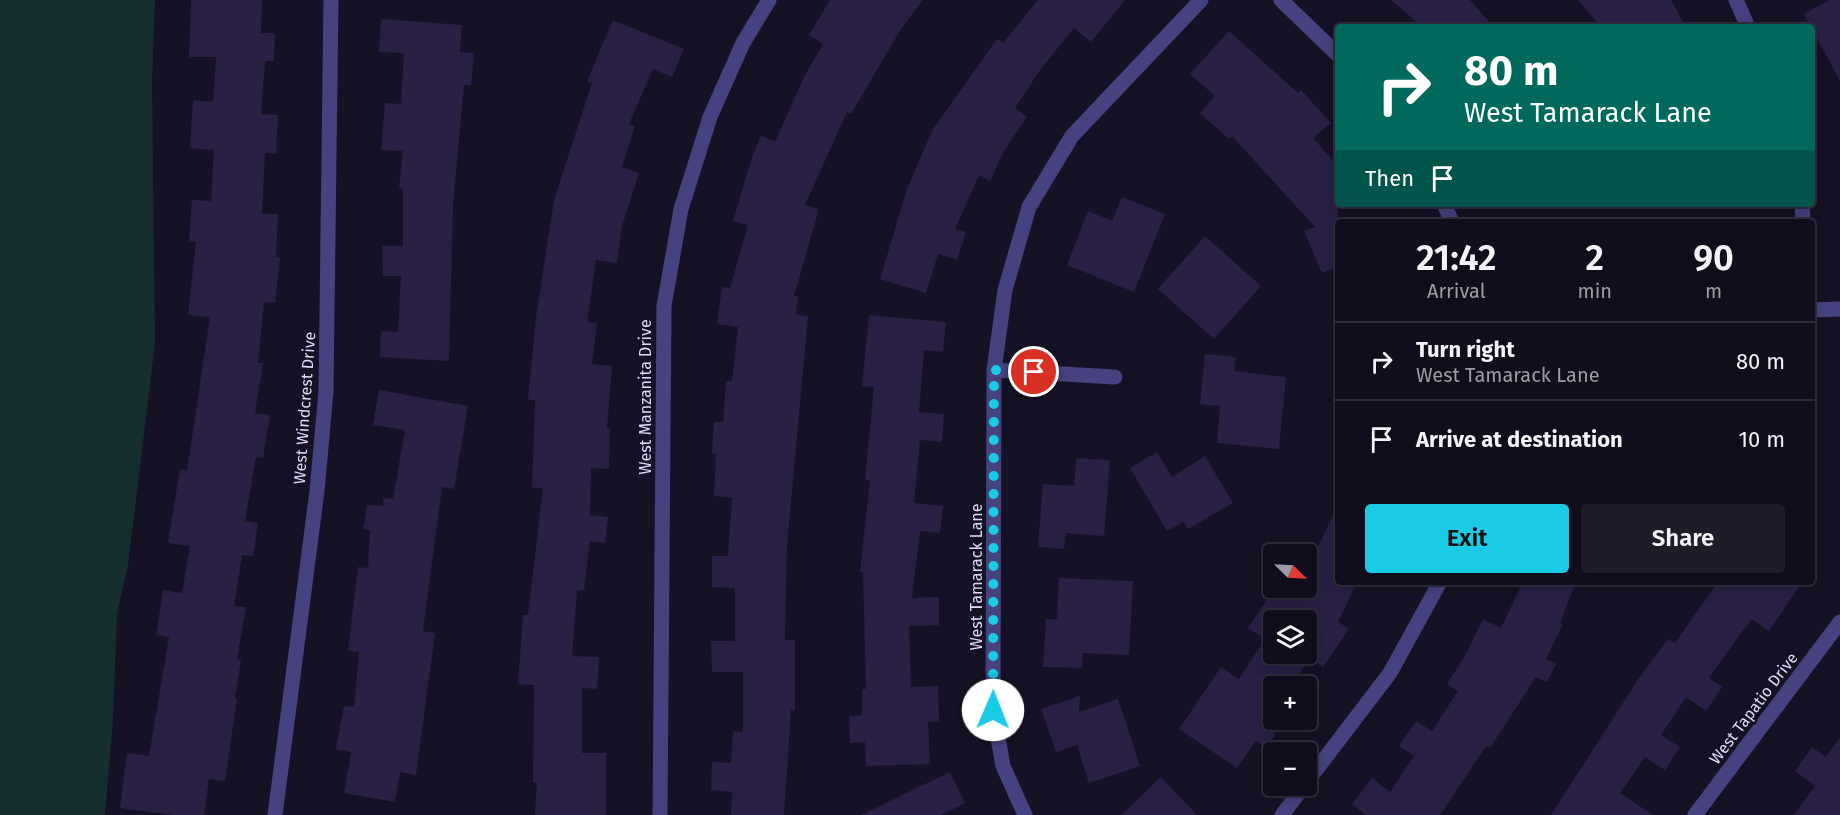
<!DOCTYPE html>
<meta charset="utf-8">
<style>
:root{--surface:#100e1c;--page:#1e1c29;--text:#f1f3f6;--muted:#9c9ca3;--line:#302e3b;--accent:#1bcbe6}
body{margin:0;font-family:"Fira Sans",sans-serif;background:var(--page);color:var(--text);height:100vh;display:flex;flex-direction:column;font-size:22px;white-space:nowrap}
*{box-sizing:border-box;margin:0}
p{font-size:20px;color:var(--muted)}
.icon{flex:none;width:33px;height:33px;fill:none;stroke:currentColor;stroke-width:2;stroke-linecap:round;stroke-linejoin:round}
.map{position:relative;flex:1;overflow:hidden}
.details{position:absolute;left:1335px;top:219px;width:480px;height:366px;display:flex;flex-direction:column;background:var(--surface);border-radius:6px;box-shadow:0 3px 15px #0003,0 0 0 2px var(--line)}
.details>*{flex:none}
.guide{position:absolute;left:1335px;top:24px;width:480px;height:183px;border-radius:6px;box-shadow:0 3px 15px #0003,0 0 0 2px var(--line);background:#00695c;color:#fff;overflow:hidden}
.needle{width:39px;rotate:114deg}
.tools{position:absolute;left:1263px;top:544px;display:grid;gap:12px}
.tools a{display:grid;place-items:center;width:54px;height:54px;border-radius:6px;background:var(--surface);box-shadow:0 3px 15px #0003,0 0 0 2px var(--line);font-size:30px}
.pin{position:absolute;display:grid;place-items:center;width:51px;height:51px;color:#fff;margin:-26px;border:3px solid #fff;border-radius:50%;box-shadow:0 2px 6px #0007}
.me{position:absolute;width:66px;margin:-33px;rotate:1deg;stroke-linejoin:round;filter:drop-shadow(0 0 4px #0008)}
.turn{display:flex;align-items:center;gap:21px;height:126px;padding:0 30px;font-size:27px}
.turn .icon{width:78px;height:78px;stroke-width:2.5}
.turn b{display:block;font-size:42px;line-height:51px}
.then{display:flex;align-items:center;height:57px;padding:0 30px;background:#0003;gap:12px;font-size:22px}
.eta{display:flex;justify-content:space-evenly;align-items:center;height:102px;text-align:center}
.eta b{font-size:36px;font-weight:600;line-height:42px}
.primary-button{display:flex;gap:12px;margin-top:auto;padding:12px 30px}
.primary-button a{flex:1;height:69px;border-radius:6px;background:var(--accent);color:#111;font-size:24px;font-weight:600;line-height:69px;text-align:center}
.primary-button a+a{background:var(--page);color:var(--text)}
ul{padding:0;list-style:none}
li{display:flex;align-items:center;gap:18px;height:78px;padding:0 30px;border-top:2px solid var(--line)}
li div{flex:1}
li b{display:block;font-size:22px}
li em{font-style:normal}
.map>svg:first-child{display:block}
.green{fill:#162f2e}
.building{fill:#292044;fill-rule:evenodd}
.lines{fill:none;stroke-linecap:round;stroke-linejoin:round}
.street{stroke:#46427f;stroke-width:15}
.route{stroke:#1bcbe6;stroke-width:10;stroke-dasharray:0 18}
.labels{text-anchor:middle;stroke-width:5;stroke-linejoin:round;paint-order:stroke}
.street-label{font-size:16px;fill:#dfdafb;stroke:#161225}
</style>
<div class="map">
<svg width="1840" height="815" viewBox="0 0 1840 815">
<rect width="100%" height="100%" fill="#161225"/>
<path class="green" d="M0,0H155L152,82L155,343L128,565L117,614L113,720L105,815H0Z"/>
<path class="building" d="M191,0H262L261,33H275L274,61H265L261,114L278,115L276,154L265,153L262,214H278L276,257H280L275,303L264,302L258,363H263L255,413L270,415L263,458L256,457L245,521L258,523L253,556L242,555L234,606L246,607L237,659L241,660L235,698L237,699L225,781L209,779L204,815H172L120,808L127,753L149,756L169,637L156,635L163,590L182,593L190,546L168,543L180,469L187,471L210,317L188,315L196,242L189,241L192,200L211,201L214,150L190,148L193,100L213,102L216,57H189Z
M830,0H923L901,29L851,114L847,112L805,205L819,209L794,296H798L796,315L808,316L787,545L785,640H795V710H791L784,815H731L732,792L711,790L712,762L731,763L733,731L743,732V672H712L711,641H735V588L712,587V556H728L732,498L714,496L716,454H712L714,422H723L726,381H732L738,327L717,324L722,287L730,288L748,225L733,221L752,157L761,135L775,142L804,77L823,44L809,35Z
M1038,0H1125L1091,42L1074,28L1040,70L1015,108L1027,117L1004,151L990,181L979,175L955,229L966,232L957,260L938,254L926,293L880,279L907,189L933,129L997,39L1003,43Z
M1391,0H1470L1494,27H1422Z
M1578,0H1671L1686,27H1601Z
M1829,0H1840V81L1804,14Z
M381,19L462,25L460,52L474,53L471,85H464L453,205L449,361L380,357L381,331L398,332L401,276H383L382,246H403V189L399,188L403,151L381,150L385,103L401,104L404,53L379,52Z
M613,20L684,49L672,77L653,69L629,124L635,126L622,167L639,173L622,226L617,263L596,260L587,322L597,323L592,364L612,366L607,428H610L609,469L591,468L590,515L608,517L605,543L590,541L584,590H577L572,656L599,657L597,689L582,688V753H606V815H535L537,783H533L534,685L518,684L523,615H528L543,488H532L535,400H528L536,317L554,200L592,83L587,81Z
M1229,31L1298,93L1301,90L1331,123L1313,138L1338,166V266L1322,273L1304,231L1315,227L1232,136L1229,139L1200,113L1215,96L1190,74Z
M1122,197L1165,214L1134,292L1067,265L1088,211L1112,221Z
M1205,236L1261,286L1214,339L1158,289Z
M869,315L946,322L943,352L924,350L919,412L944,414L942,442L920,440L914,503L943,506L940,533L920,531L912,598L939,597V625L909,626L911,687L938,686L939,721L928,722L930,764L866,766L865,742L850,743L849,716L862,715V689H866L863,572H860L870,480H865L874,387L862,386Z
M1205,354L1236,357L1234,371L1286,377L1279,449L1217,443L1220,406L1200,404Z
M379,390L468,406L454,489L442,487L423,631L435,633L416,775L400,772L395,802L344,793L351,752L336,749L344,706L354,707L359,652L348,651L358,567L368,568L370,530L363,529L367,505L384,506L383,498L393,499L405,430L373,425Z
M1157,452L1172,477L1205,456L1233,503L1188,529L1184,522L1167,531L1130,468Z
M1076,458L1110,460L1104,536L1066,533L1064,549L1038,547L1043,484L1074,486Z
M1338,504V582H1357L1338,622L1349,629L1323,667L1310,658L1290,687H1274V712L1268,720H1285L1266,748L1256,741L1237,768L1179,729L1221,667L1239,679L1265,639L1248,628L1275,588H1306V573ZM1274,621H1306V654H1274Z
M1059,578L1133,581L1129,655L1083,653L1082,668L1043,667L1046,619H1057Z
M1523,582H1576L1560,623L1563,624L1546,659L1556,664L1547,682L1536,677L1490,748L1486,746L1440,815H1366L1352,804L1372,778L1390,792L1414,756L1399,746L1416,721L1432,731L1458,691L1447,684L1465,656L1483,619L1501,628Z
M1718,582H1802L1769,631L1752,619L1736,640L1709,678L1722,687L1706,711L1686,697L1661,735L1680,747L1665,770L1645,757L1620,793L1653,815H1551L1637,681L1668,639L1675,643Z
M1080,696L1079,712L1118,699L1140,766L1089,783L1077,745L1056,752L1041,709Z
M1840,737V815H1794L1815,786L1795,771L1812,747L1826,757Z
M950,772L965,803L941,815H861Z
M1161,777L1197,815H1121Z"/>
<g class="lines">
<path class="street" d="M1281,0L1338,55
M1736,0L1748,27
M1444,204L1452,222
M1802,204L1803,222
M1812,310L1840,309
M994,370L1115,377
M1306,783L1390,673L1440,582
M275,815L317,491L326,391L331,0
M660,815L664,306L681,209L710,117L743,43L769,0
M1025,815L1003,766L993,710L994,370L1005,290L1029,207L1072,136L1201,0
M1282,815L1304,786
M1695,815L1840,622"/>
</g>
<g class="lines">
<path class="route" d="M993,710L994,370L1034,372"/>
</g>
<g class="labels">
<g class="street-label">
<text transform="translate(645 397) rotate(-90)" y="6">West Manzanita Drive</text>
<text transform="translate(304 408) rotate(-86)" y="6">West Windcrest Drive</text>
<text transform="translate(976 577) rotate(-90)" y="6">West Tamarack Lane</text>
<text transform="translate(1753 708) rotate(-53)" y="6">West Tapatio Drive</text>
</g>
</g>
</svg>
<div class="tools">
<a><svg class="needle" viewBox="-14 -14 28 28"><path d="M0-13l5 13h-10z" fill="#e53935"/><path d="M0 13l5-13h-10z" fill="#9c9ca3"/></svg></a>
<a><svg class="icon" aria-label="layers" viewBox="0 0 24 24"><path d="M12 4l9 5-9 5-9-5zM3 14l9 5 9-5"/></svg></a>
<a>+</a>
<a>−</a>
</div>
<div class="pin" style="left:1034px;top:372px;background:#d93025"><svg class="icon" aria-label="arrive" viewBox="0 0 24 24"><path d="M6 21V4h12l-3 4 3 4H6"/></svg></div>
<svg class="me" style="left:993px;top:710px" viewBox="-20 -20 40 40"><circle r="19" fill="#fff"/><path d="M0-13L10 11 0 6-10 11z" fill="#1bcbe6"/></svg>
<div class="guide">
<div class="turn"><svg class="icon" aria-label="right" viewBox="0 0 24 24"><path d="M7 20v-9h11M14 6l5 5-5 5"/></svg><div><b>80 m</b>West Tamarack Lane</div></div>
<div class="then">Then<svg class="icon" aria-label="arrive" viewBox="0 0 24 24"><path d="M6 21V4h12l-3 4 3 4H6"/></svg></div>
</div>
<section class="details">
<div class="eta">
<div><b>21:42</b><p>Arrival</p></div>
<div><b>2</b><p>min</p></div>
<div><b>90</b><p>m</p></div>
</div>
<ul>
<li><svg class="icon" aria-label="right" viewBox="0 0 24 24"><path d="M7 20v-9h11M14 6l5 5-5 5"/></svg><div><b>Turn right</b><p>West Tamarack Lane</p></div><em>80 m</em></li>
<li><svg class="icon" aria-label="arrive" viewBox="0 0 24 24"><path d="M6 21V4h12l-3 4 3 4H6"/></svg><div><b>Arrive at destination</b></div><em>10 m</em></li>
</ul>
<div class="primary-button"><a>Exit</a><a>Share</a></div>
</section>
</div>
